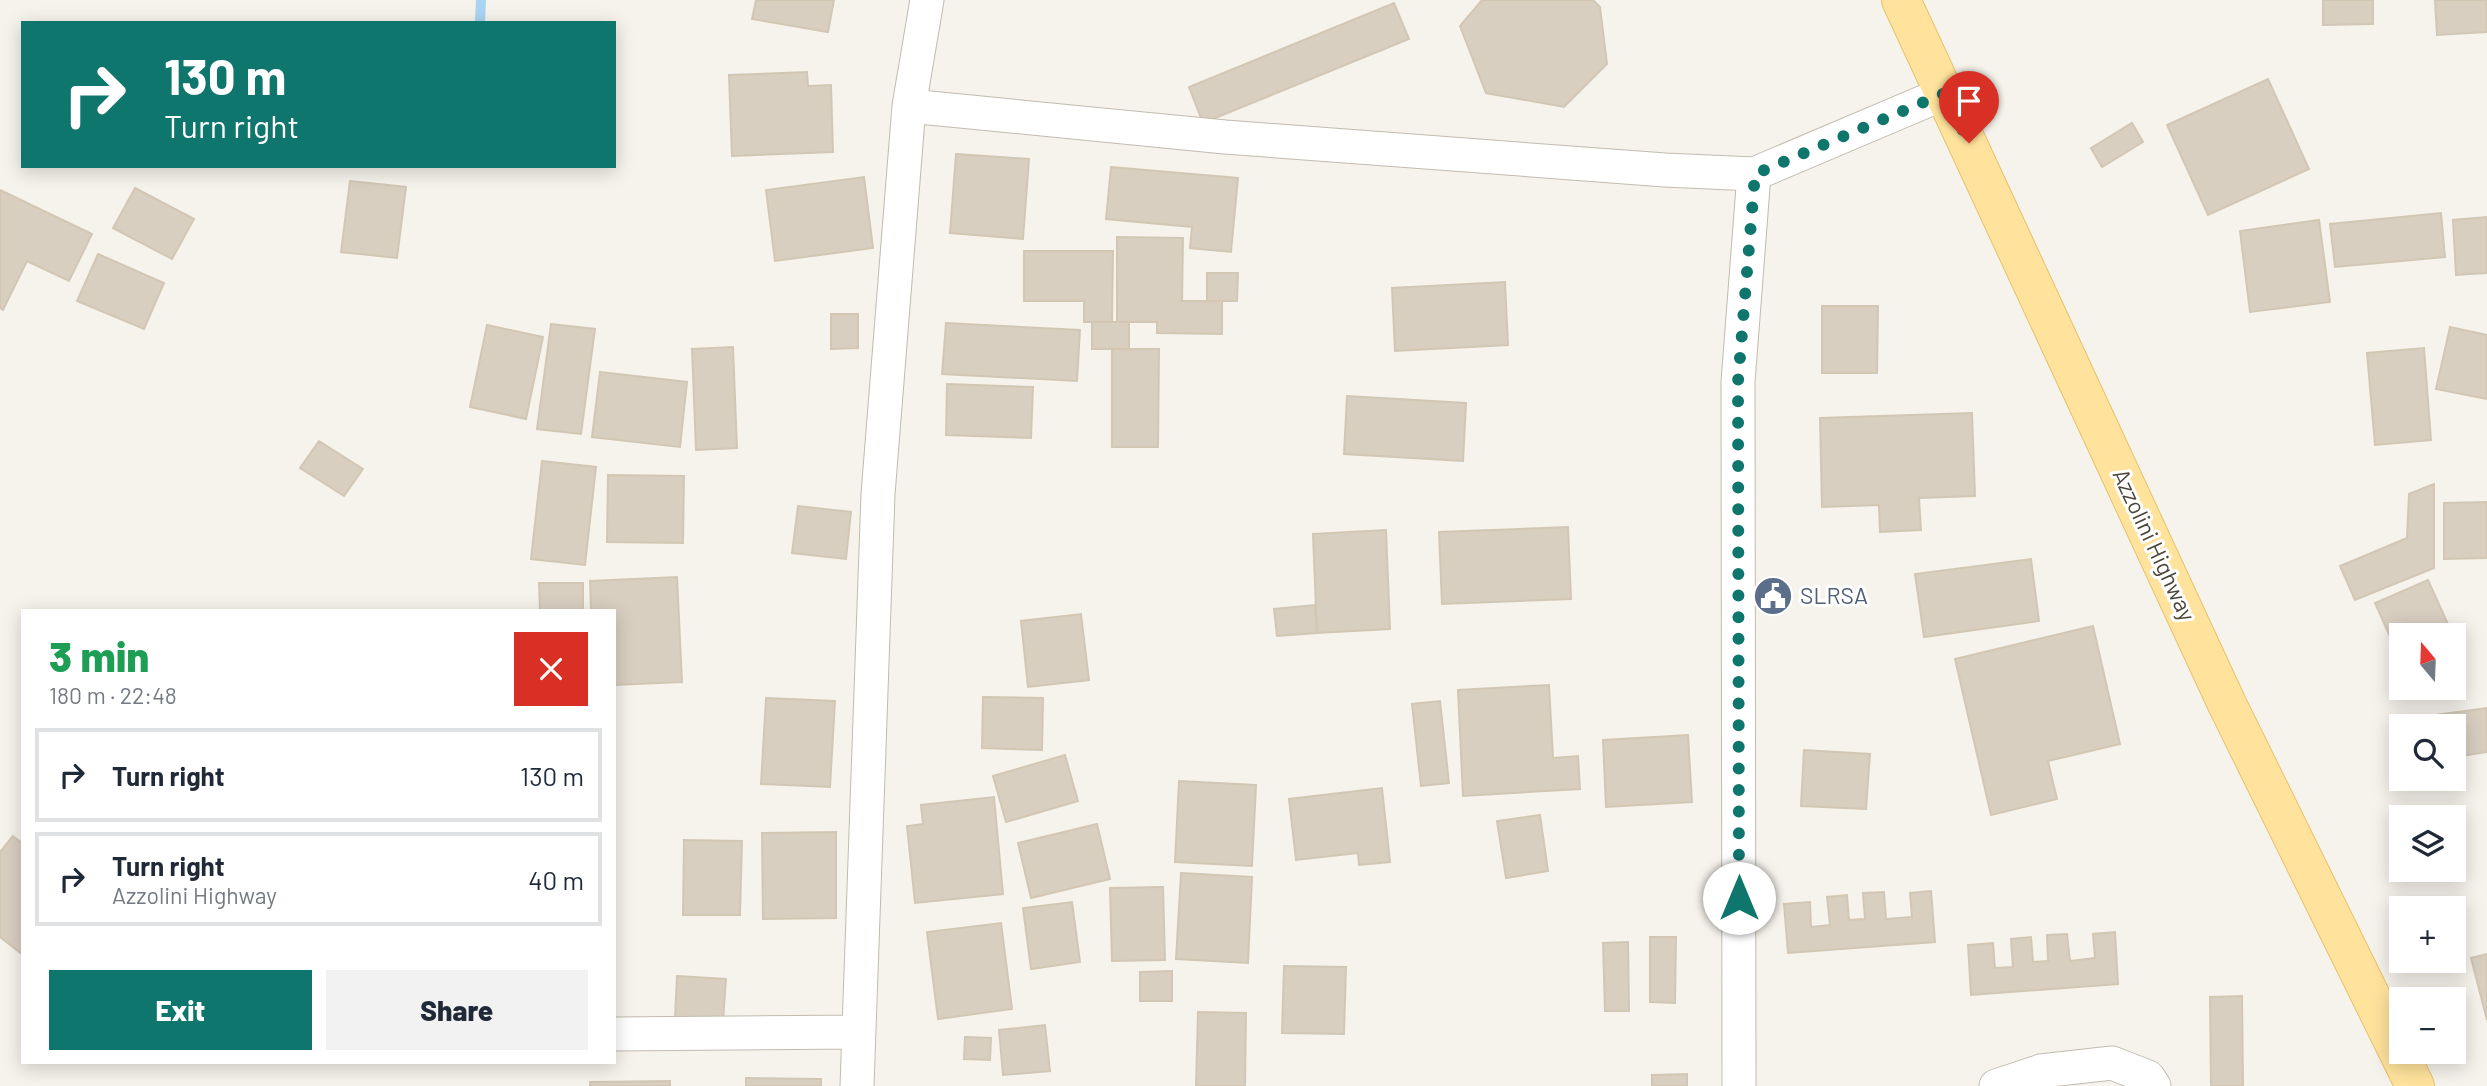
<!DOCTYPE html>
<meta charset="utf-8">
<style>
:root{--surface:#fff;--page:#f2f2f3;--text:#1f2937;--muted:#747a83;--line:#e0e1e3;--accent:#0f766e}
body{margin:0;font-family:Barlow,sans-serif;background:var(--page);color:var(--text);height:100vh;display:flex;flex-direction:column;font-size:26px;white-space:nowrap}
*{box-sizing:border-box;margin:0}
p{font-size:23px;color:var(--muted)}
.icon{flex:none;width:38px;height:38px;fill:none;stroke:currentColor;stroke-width:2;stroke-linecap:round;stroke-linejoin:round}
.map{position:relative;flex:1;overflow:hidden}
.drawer{position:absolute;left:21px;top:609px;width:595px;height:455px;display:flex;flex-direction:column;background:var(--surface);border-radius:0px;box-shadow:0 4px 18px #0003}
.drawer>*{flex:none}
.hud{position:absolute;left:21px;top:21px;width:595px;height:147px;border-radius:0px;box-shadow:0 4px 18px #0003;background:#0f766e;color:#fff;overflow:hidden}
.needle{width:46px;rotate:341deg}
.buttons{position:absolute;left:2389px;top:623px;display:grid;gap:14px}
.buttons a{display:grid;place-items:center;width:77px;height:77px;border-radius:0px;background:var(--surface);box-shadow:0 4px 18px #0003;font-size:35px}
.pin{position:absolute;display:grid;place-items:center;width:60px;height:60px;color:#fff;margin:-72px -30px;border-radius:50% 50% 50% 0;rotate:-45deg;box-shadow:0 0 7px #0007}
.pin .icon{rotate:45deg}
.me{position:absolute;width:77px;margin:-38px;rotate:0deg;stroke-linejoin:round;filter:drop-shadow(0 0 5px #0008)}
.turn{display:flex;align-items:center;gap:24px;height:147px;padding:0 28px;font-size:32px}
.turn .icon{width:91px;height:91px;stroke-width:2.5}
.turn b{display:block;font-size:49px;line-height:60px}
.round{display:grid;place-items:center;flex:none;width:74px;height:74px;border-radius:0px;background:var(--page)}
.overview{display:flex;align-items:center;justify-content:space-between;height:119px;padding:0 28px}
h1{font-size:42px;font-weight:800;line-height:52px;color:#1e9e55}
.cta{display:flex;gap:14px;margin-top:auto;padding:14px 28px}
.cta a{flex:1;height:80px;border-radius:0px;background:var(--accent);color:#fff;font-size:28px;font-weight:800;line-height:80px;text-align:center}
.cta a+a{background:var(--page);color:var(--text)}
ul{padding:0;list-style:none}
li{display:flex;align-items:center;gap:21px;height:94px;margin:0 14px 10px;padding:0 14px;border:4px solid var(--line);border-radius:0px}
li div{flex:1}
li b{display:block;font-size:26px}
li em{font-style:normal}
.map>svg:first-child{display:block}
.lines{fill:none;stroke-linecap:round;stroke-linejoin:round}
.stream{stroke:#a9d4f2;stroke-width:10}
.building{fill:#d8cfc1;stroke:#d3c7b4;stroke-width:2}
.street-casing{stroke:#c2bbae;stroke-width:35}
.primary-casing{stroke:#e6c16a;stroke-width:40}
.street{stroke:#fff;stroke-width:33}
.primary{stroke:#ffe39c;stroke-width:38}
.route{stroke:#0f766e;stroke-width:12;stroke-dasharray:0 21.6}
.labels{text-anchor:middle;stroke-width:6;stroke-linejoin:round;paint-order:stroke}
.street-label{font-size:23px;fill:#4b4439;stroke:#fff}
.service-label{font-size:23px;fill:#4e5e75;stroke:#fff;text-anchor:start}
</style>
<div class="map">
<svg width="2487" height="1086" viewBox="0 0 2487 1086">
<rect width="100%" height="100%" fill="#f6f3ec"/>
<g class="lines">
<path class="stream" d="M480,22L481,0"/>
</g>
<path class="building" d="M756,0H834L828,32L752,19Z
M1482,0H1593L1600,7L1607,64L1564,107L1486,93L1460,26Z
M2323,0H2373V24L2323,25Z
M2435,0H2487V32L2437,35Z
M1394,3L1409,39L1203,123L1189,87Z
M807,72L808,86L831,85L833,152L732,156L729,75Z
M2268,79L2309,169L2208,215L2167,125Z
M2132,123L2143,142L2102,167L2091,148Z
M956,154L1029,159L1023,239L950,233Z
M1111,167L1238,178L1231,252L1190,248L1192,227L1106,219Z
M864,177L873,248L775,261L766,190Z
M350,181L406,187L397,258L341,252Z
M135,188L194,219L172,259L113,228Z
M0,190L92,234L69,281L27,261L3,310L0,308Z
M2441,213L2445,257L2335,267L2330,224Z
M2487,217V273L2456,275L2453,220Z
M2319,220L2330,302L2250,312L2240,231Z
M1117,237L1183,238L1182,301H1222V334L1157,333V322H1117Z
M1024,251H1113L1112,322H1084V301H1024Z
M98,254L164,283L144,329L77,301Z
M1207,273H1238L1237,301H1207Z
M1505,282L1508,345L1395,351L1392,288Z
M1822,306H1878L1877,373H1822Z
M831,314H858V348L831,349Z
M1092,322H1129V349H1092Z
M946,323L1080,330L1077,381L942,374Z
M551,324L595,329L581,434L537,429Z
M487,325L543,337L526,419L470,407Z
M2450,327L2487,335V399L2436,389Z
M733,347L737,448L696,450L692,349Z
M2424,348L2431,440L2375,445L2367,353Z
M1112,349H1159L1158,447H1112Z
M600,372L687,382L680,447L592,437Z
M947,384L1033,387L1031,438L946,435Z
M1347,396L1466,403L1463,461L1344,454Z
M1972,413L1975,496L1919,498L1921,530L1880,532L1879,505L1822,507L1820,418Z
M319,441L363,469L344,496L300,468Z
M542,461L596,467L585,565L531,559Z
M608,475L684,476L683,543L607,542Z
M2434,484V568L2355,600L2340,566L2407,538L2409,494Z
M2487,502V558L2444,559V503Z
M798,506L851,512L846,559L792,553Z
M1568,527L1571,599L1442,604L1439,532Z
M1386,530L1390,629L1317,633L1313,534Z
M2031,559L2039,621L1924,637L1915,574Z
M677,577L682,682L614,685V611H591L590,581Z
M2428,580L2452,633L2448,635H2401V656L2399,657L2375,603Z
M539,583H583V611H540Z
M1315,605L1317,633L1277,636L1274,609Z
M1081,614L1089,680L1028,687L1021,621Z
M2093,626L2120,744L2048,761L2057,799L1991,815L1955,659Z
M1549,685L1553,758L1578,756L1580,789L1463,796L1458,690Z
M983,697L1043,698L1042,750L982,748Z
M766,698L835,701L830,787L761,784Z
M1440,701L1449,783L1421,786L1412,704Z
M2487,708V752L2454,757V726H2405V719Z
M1688,735L1692,802L1606,807L1603,740Z
M1804,750L1870,754L1866,809L1801,806Z
M1065,755L1078,801L1006,822L993,776Z
M1179,781L1256,785L1252,866L1175,862Z
M1382,788L1390,862L1359,865L1358,853L1296,860L1289,799Z
M994,797L1003,894L915,903L907,826L923,824L921,805Z
M1540,815L1548,871L1506,878L1497,821Z
M1097,824L1110,879L1031,898L1018,843Z
M836,832V918L763,919L762,833Z
M13,836L23,844V955L0,937V852Z
M684,840L742,841L740,915H683Z
M1181,873L1252,877L1248,963L1176,959Z
M1163,887L1165,960L1112,961L1110,888Z
M1931,891L1935,942L1788,953L1784,904L1810,902L1811,927L1830,925L1827,897L1847,895L1849,920L1865,919L1863,893L1884,892L1886,919L1912,917L1910,893Z
M1072,902L1080,962L1031,969L1023,908Z
M1001,923L1012,1009L938,1019L927,932Z
M2115,932L2118,984L1971,995L1968,945L1993,943L1995,968L2013,967L2011,939L2031,937L2033,962L2048,961L2047,935L2067,934L2070,961L2095,958L2093,934Z
M1650,937H1676L1675,1003L1650,1002Z
M1628,942L1629,1011H1605L1603,943Z
M2487,954V1020L2471,958Z
M1284,966L1346,967L1344,1034L1282,1033Z
M1172,971V1001H1140V972Z
M677,976L726,979L723,1021L675,1019Z
M2242,996L2243,1086H2211L2210,997Z
M1198,1012L1246,1013L1245,1086H1196Z
M1045,1025L1050,1071L1003,1075L999,1030Z
M965,1037L991,1038L990,1060L964,1059Z
M1687,1074V1086H1652V1075Z
M746,1078L821,1079V1086H746Z
M670,1081V1086H590V1082Z"/>
<g class="lines">
<g class="street-casing">
<path id="street" d="M909,106L1225,137L1665,170L1754,174L1945,93
M614,1034L859,1032
M857,1086L878,494L909,106L927,0
M1739,1086L1738,382L1754,174
M1996,1086L2041,1071L2112,1063L2148,1077L2154,1086"/>
</g>
<g class="primary-casing">
<path id="primary" d="M1901,0L2227,704L2415,1086"/>
</g>
<use href="#street" class="street"/>
<use href="#primary" class="primary"/>
</g>
<g class="lines">
<path class="route" d="M1739,898L1738,382L1755,174L1945,93L1969,143"/>
</g>
<defs>
<g id="civic-disc" transform="scale(2.0125)"><circle r="9.5" fill="#5c6f8a" stroke="#fff"/><path d="M-.6-6.5H3V-4.5H.6V-3L4-1V1h2V6H-6V1h2V-1L-.6-3ZM-1.2 2.5V6h2.4V2.5Z" fill="#fff"/></g>
</defs>
<g fill-rule="evenodd">
<use href="#civic-disc" x="1773" y="596"/>
</g>
<g class="labels">
<g class="street-label">
<text transform="translate(2154 545) rotate(65)" y="8">Azzolini Highway</text>
</g>
<g class="service-label">
<text x="1800" y="604">SLRSA</text>
</g>
</g>
</svg>
<div class="buttons">
<a><svg class="needle" viewBox="-14 -14 28 28"><path d="M0-13l5 13h-10z" fill="#e53935"/><path d="M0 13l5-13h-10z" fill="#747a83"/></svg></a>
<a><svg class="icon" aria-label="search" viewBox="0 0 24 24"><circle cx="10" cy="10" r="6"/><path d="M15 15l6 6"/></svg></a>
<a><svg class="icon" aria-label="layers" viewBox="0 0 24 24"><path d="M12 4l9 5-9 5-9-5zM3 14l9 5 9-5"/></svg></a>
<a>+</a>
<a>−</a>
</div>
<div class="pin" style="left:1969px;top:143px;background:#d93025"><svg class="icon" aria-label="arrive" viewBox="0 0 24 24"><path d="M6 21V4h12l-3 4 3 4H6"/></svg></div>
<svg class="me" style="left:1739px;top:898px" viewBox="-20 -20 40 40"><circle r="19" fill="#fff"/><path d="M0-13L10 11 0 6-10 11z" fill="#0f766e"/></svg>
<div class="hud">
<div class="turn"><svg class="icon" aria-label="right" viewBox="0 0 24 24"><path d="M7 20v-9h11M14 6l5 5-5 5"/></svg><div><b>130 m</b>Turn right</div></div>
</div>
<section class="drawer">
<div class="overview"><div><h1>3 min</h1><p>180 m · 22:48</p></div><a class="round" style="background:#d93025;color:#fff"><svg class="icon" aria-label="close" viewBox="0 0 24 24"><path d="M6 6l12 12M18 6L6 18"/></svg></a></div>
<ul>
<li><svg class="icon" aria-label="right" viewBox="0 0 24 24"><path d="M7 20v-9h11M14 6l5 5-5 5"/></svg><div><b>Turn right</b></div><em>130 m</em></li>
<li><svg class="icon" aria-label="right" viewBox="0 0 24 24"><path d="M7 20v-9h11M14 6l5 5-5 5"/></svg><div><b>Turn right</b><p>Azzolini Highway</p></div><em>40 m</em></li>
</ul>
<div class="cta"><a>Exit</a><a>Share</a></div>
</section>
</div>
